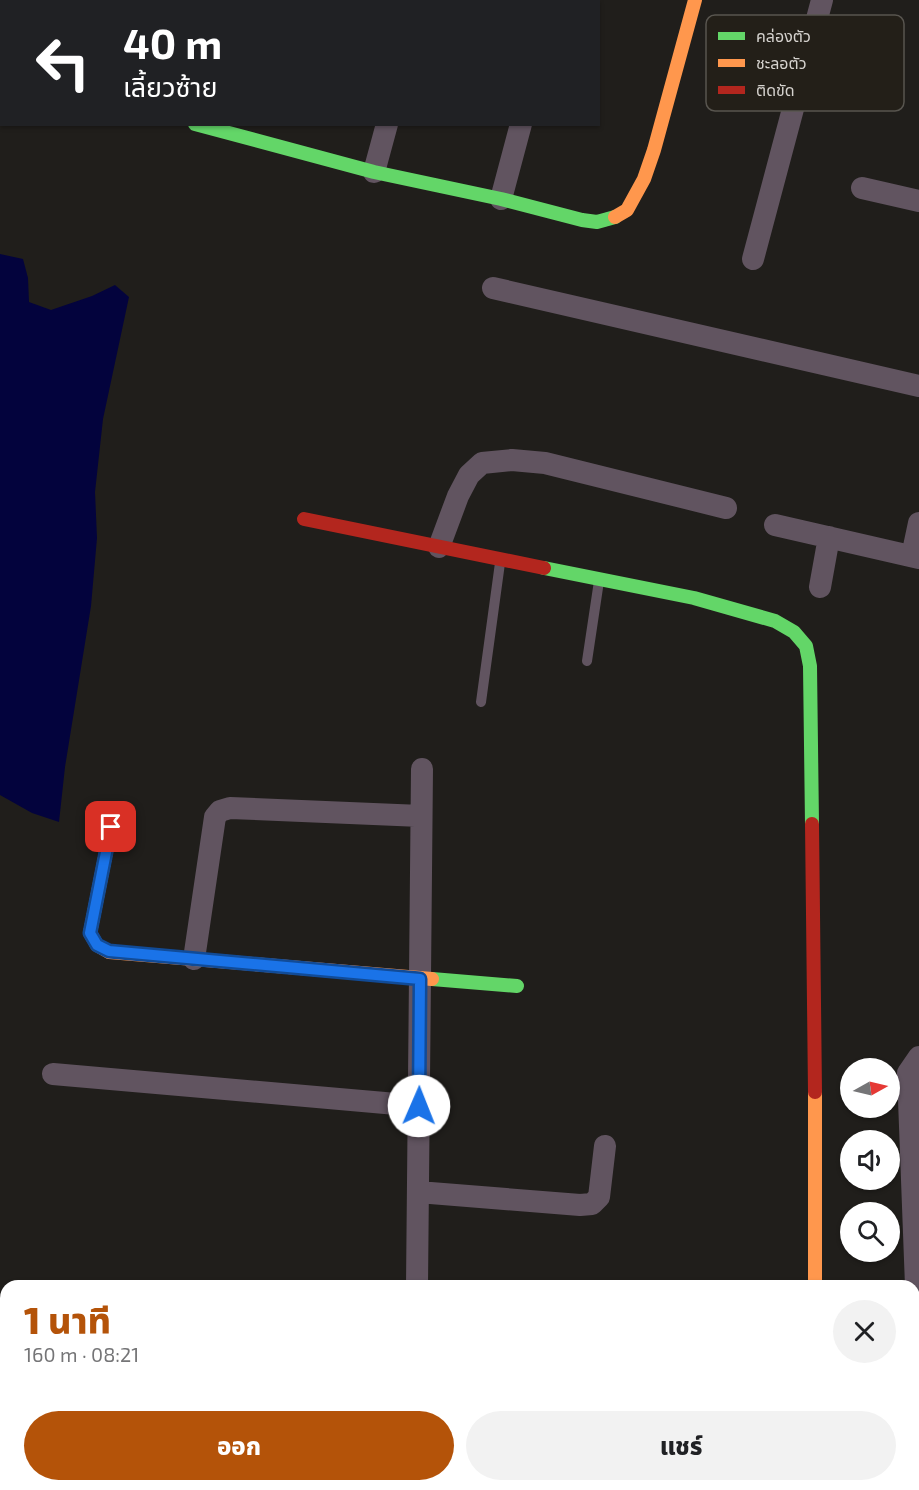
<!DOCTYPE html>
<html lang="th">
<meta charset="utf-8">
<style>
:root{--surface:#fff;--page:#f2f2f2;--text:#202124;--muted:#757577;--accent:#b45309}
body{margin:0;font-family:"Exo 2","Noto Sans Thai",sans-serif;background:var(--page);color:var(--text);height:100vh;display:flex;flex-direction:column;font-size:22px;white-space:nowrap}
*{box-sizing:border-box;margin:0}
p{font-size:20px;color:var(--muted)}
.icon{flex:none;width:33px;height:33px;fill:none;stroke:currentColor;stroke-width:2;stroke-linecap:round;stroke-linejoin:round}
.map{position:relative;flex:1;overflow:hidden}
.details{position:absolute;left:0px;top:1280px;width:920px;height:212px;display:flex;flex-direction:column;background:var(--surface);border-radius:18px 18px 0 0;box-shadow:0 2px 4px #0004}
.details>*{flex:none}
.hud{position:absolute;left:0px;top:0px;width:600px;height:126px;box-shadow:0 2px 4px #0004;background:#202124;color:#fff;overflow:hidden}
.needle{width:39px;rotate:82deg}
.fabs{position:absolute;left:840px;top:1058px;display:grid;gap:12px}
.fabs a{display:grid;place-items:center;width:60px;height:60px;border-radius:50%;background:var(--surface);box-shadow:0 2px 4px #0004;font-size:30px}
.pin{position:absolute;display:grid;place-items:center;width:51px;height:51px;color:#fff;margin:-26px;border-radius:12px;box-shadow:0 3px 9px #0006}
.me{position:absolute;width:66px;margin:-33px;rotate:1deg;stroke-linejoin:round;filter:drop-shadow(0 0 4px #0008)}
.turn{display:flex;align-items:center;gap:21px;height:126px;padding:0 24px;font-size:27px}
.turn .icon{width:78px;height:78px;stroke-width:2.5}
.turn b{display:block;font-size:42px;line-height:51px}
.round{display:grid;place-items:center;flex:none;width:63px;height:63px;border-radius:32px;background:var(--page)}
.summary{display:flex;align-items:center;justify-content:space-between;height:102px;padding:0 24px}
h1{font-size:36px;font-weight:800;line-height:45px;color:var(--accent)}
.primary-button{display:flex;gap:12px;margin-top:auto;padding:12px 24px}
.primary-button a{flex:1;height:69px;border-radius:36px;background:var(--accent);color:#fff;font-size:24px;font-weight:800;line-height:69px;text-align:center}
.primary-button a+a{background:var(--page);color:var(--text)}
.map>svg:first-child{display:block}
.water{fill:#03033d}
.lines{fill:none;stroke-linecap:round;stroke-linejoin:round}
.lane{stroke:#615460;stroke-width:10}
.street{stroke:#615460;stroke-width:22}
.fast{stroke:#63d668;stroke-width:14}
.slow{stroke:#ff974d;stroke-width:14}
.jam{stroke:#b3261e;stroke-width:14}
.route-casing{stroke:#114b97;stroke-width:15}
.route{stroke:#1a73e8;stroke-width:10}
.key{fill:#231f18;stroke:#58554f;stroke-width:1.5}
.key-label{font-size:16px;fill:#d5d2ce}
</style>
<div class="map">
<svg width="919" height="1490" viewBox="0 0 919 1490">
<rect width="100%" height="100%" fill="#201e1b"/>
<path class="water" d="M0,254L23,259L28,278L29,302L51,310L92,296L115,285L129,297L103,419L95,492L97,538L91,606L65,767L59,822L32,813L0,795Z"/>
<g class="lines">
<path class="lane" d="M587,661L599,581
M481,702L500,563"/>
<path class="street" d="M145,2L146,0
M280,2V0
M420,2V0
M554,2L555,0
M374,172L387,124
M862,188L919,201
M501,199L521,124
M753,259L822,0
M493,288L919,386
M775,525L919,558
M439,547L458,496L469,475L482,463L512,460L545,463L726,508
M912,556L919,523
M820,587L829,537
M194,959L215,817L220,811L230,808L421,816
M919,1057L908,1073L919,1366
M53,1074L419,1106
M418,1192L580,1205L592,1204L599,1197L605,1146
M417,1286L422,769
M80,1490V1485
M416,1490V1485
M813,1490V1485"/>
<path class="fast" d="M195,124L374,172L501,199L582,220L597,222L615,217
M544,568L694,598L775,621L794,632L806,646L810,666L812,824
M432,979L517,986"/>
<path class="slow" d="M615,217L627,210L644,179L654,150L695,0
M111,827L90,933L97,945L109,952L432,979
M815,1286V1092"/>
<path class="jam" d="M304,519L544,568
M812,824L815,1092"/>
</g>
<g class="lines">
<g class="route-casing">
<path id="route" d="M111,827L90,933L97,945L109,951L420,979L419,1106"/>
</g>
<use href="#route" class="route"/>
</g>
<rect x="706" y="15" width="198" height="96" rx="9" class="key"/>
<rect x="718" y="32" width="27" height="8" fill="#63d668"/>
<rect x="718" y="59" width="27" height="8" fill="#ff974d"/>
<rect x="718" y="86" width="27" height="8" fill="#b3261e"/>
<g class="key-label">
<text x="756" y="42">คล่องตัว</text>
<text x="756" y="69">ชะลอตัว</text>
<text x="756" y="96">ติดขัด</text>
</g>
</svg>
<div class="fabs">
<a><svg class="needle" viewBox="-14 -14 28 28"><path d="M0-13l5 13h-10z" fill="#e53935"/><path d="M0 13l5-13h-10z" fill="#757577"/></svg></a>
<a><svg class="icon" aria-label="sound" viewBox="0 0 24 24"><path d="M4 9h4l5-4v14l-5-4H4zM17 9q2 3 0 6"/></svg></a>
<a><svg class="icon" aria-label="search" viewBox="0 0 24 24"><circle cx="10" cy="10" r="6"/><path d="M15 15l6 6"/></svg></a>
</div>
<div class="pin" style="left:111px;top:827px;background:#d93025"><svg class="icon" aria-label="arrive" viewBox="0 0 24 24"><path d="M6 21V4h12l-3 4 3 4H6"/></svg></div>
<svg class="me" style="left:419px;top:1106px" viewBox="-20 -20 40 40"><circle r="19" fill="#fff"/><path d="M0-13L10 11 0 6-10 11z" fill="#1a73e8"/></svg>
<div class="hud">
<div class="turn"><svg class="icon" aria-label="left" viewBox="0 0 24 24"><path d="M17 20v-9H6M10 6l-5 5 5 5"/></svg><div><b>40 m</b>เลี้ยวซ้าย</div></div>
</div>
<section class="details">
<div class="summary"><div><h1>1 นาที</h1><p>160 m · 08:21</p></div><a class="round"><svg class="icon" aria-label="close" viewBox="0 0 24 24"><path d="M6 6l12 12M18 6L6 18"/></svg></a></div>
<div class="primary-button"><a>ออก</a><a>แชร์</a></div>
</section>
</div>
